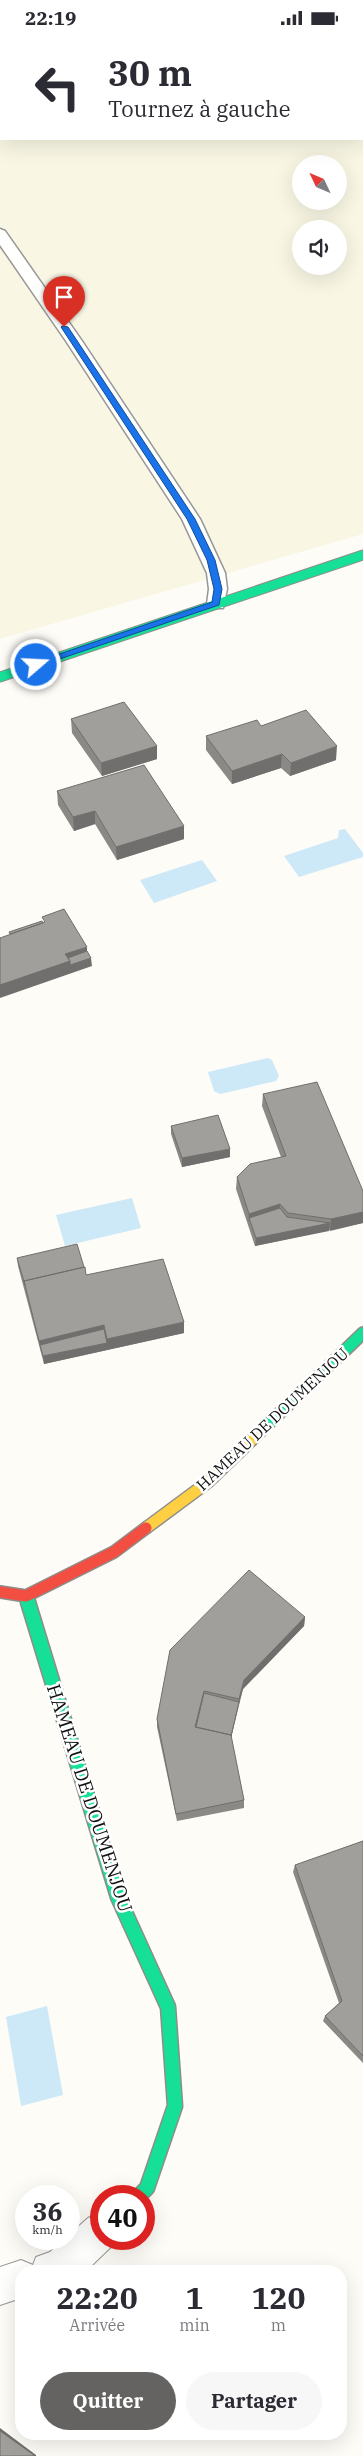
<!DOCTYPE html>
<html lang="fr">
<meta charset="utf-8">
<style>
:root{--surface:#fff;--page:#f7f7f7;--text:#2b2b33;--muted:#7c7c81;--accent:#646362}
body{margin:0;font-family:"IBM Plex Serif",serif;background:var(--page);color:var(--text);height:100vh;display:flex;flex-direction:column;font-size:19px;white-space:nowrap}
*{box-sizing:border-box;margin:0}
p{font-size:16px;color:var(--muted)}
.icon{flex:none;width:28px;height:28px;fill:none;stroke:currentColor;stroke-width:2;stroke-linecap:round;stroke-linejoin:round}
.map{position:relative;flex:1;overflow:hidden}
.side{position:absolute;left:15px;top:2230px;width:332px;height:175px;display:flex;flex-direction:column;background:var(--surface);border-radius:20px;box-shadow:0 5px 20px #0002}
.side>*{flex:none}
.top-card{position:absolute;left:0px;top:0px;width:364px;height:105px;box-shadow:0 5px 20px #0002;background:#fff;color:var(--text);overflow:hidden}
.needle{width:32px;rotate:314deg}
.buttons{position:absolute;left:292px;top:120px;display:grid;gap:10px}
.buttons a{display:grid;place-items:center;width:55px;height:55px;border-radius:50%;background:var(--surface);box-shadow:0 5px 20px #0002;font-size:25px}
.speed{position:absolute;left:15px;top:2150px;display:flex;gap:10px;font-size:25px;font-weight:700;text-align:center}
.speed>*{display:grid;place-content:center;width:65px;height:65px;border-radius:50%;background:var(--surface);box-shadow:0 5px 20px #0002;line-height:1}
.speed small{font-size:12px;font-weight:400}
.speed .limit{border:8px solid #d22;background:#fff;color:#111}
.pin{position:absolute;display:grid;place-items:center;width:42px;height:42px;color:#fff;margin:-51px -21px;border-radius:50% 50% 50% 0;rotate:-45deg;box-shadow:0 0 5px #0007}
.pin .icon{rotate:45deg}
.me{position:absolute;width:55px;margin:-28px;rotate:71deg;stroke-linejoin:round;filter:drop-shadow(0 0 4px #0008)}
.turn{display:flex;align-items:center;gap:18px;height:105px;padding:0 25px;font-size:22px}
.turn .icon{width:65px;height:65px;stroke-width:2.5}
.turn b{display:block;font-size:35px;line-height:42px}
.eta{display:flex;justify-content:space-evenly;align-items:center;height:85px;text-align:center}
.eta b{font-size:30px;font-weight:700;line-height:35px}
.action{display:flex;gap:10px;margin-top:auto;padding:10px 25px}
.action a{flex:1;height:58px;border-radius:30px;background:var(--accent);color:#fff;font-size:20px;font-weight:700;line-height:58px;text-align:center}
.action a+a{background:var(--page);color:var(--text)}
.status{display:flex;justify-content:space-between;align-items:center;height:35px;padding:0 25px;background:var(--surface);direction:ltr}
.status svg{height:14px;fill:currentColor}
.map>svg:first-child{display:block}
.farmland{fill:#f9f7e4;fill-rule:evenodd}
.water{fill:#cde8f7}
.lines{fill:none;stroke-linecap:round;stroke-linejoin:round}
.lane-casing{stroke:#979795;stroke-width:3}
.street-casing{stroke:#979795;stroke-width:2}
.fast-far2-casing{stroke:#8e8d8b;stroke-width:11}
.fast-far1-casing{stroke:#8e8d8b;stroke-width:14}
.fast-casing{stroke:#8e8d8b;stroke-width:17}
.slow-casing{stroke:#8e8d8b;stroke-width:14}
.jam-casing{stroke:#8e8d8b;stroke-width:14}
.lane{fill:#fffffe;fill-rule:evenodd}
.street{fill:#fffffe;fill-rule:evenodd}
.fast-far2{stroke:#16e098;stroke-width:9}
.fast-far1{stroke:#16e098;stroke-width:11}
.fast{stroke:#16e098;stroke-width:14}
.slow{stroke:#ffcf43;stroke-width:11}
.jam{stroke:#f24e42;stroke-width:11}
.wall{fill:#8a8986}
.shaded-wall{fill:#716f6d}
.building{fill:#a19f9c;stroke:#716f6d}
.route{fill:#1a73e8;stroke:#114b97}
.labels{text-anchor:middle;stroke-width:5;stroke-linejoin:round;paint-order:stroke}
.street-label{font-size:16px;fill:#111;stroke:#fff}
.near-street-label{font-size:19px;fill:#111;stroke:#fff}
</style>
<div class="status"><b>22:19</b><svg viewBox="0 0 49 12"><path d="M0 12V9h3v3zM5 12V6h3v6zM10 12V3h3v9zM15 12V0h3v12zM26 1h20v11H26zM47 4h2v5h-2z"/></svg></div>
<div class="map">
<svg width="363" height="2421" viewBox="0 0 363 2421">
<rect width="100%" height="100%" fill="#fdfcf7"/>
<path class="farmland" d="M273,0H363V499L0,604V66L1,104H362V1ZM301,129H339V166H301ZM301,194H339V231H301Z"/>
<path class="water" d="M345,794L363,818V822L299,842L284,821L338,803L339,795Z
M202,825L217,846L154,868L140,845Z
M268,1023L272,1025L279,1041L276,1046L220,1059L214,1056L208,1037Z
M132,1163L141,1193L65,1211L56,1180Z
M47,1971L63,2060L21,2071L6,1982Z"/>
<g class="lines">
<g class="lane-casing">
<path id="lane" d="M0,194L5,196L82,306L200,484L225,538L227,554L223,573H209L207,569L209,554L207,538L182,484L66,306L0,210Z"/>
</g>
<g class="street-casing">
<path id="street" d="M101,2177V2204H117L114,2209L86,2236H21V2263L0,2270V2232L21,2225L33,2230L36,2222L50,2217L64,2204H69V2200L88,2183Z"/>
</g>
<g class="fast-far2-casing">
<path id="fast-far2" d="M0,642L363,520"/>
</g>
<g class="fast-far1-casing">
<path id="fast-far1" d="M263,1394L363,1298
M26,1561L28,1568"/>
</g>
<g class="fast-casing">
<path id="fast" d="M28,1567L118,1862L168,1972L175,2071L147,2153L139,2161"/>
</g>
<g class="slow-casing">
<path id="slow" d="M146,1493L208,1447L263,1394"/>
</g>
<g class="jam-casing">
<path id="jam" d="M0,1557L26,1561L114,1517L146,1493"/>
</g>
<use href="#lane" class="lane"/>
<use href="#street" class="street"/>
<use href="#fast-far2" class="fast-far2"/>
<use href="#fast-far1" class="fast-far1"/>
<use href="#fast" class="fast"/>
<use href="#slow" class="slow"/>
<use href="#jam" class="jam"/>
</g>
<path class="wall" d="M200,0H238V1H200Z
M71,684L157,711V724L102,741L72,698Z
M261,691L336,725L290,741L281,733L232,749L206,715V701Z
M57,756L184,791V804L117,825L95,789L74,796L58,770Z
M263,1059L363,1156V1188L255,1211L236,1154L237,1142L281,1122L262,1071Z
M171,1091L230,1122L182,1132L171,1099Z
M17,1223L86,1240L184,1298L44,1329L18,1231Z
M305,1582L304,1591L243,1654L231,1703L244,1765V1773L177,1786L157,1692V1684Z
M363,1806V2028L323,1986L325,1981L339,1968L293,1837L295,1830Z"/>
<path class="shaded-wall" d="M0,14H1V27H0Z
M157,711V724L102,741L101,728Z
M337,711L336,725L290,741L291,728Z
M282,719L281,733L232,749V736Z
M95,776V789L74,796L73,782Z
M184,791V804L117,825L116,812Z
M87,912V924L91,923L92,931L0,963V950L65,919Z
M230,1114V1122L182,1132V1123Z
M280,1169L279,1181L249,1183L248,1191L249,1179Z
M363,1177V1188L330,1196L331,1184Z
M330,1188L329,1196L255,1211L256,1203Z
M184,1287V1298L44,1329L43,1321L107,1308V1304Z
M104,1290V1301L40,1310L41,1317L39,1306Z
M305,1582L304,1591L243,1654L238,1672L239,1664L244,1645Z
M239,1667L238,1672L230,1708V1703Z
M0,2393L36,2420V2421H34L0,2396Z"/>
<path class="building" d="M0,0H56L57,1H1V14H0Z
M106,0H138V1H106Z
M124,667L157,711L101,728L71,684Z
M306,675L337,711L291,728L282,719L232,736L206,701L257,685L261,691Z
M144,730L184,791L116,812L95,776L73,782L57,756Z
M64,874L87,912L65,919L70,926L0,950V903L45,887L42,882Z
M42,886L43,888L10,899L9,897Z
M87,916L91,923L70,930V926L68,923Z
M317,1047L363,1156V1177L331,1184L288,1178L280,1169L249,1179L237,1142L250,1129L286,1121L263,1059Z
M218,1080L230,1114L182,1123L171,1091Z
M280,1173L287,1182L330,1188L256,1203L249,1183Z
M77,1209L84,1232L24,1246L25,1250L17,1223Z
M163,1224L184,1287L107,1304L104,1290L39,1306L24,1246L85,1232L86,1240Z
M104,1294L107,1308L43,1321L40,1310Z
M249,1535L305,1582L244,1645L239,1664L204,1656L195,1692L231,1700L244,1765L176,1779L157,1684L170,1615Z
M204,1658L239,1667L231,1701V1700L196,1692Z
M363,1806V2021L325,1981L342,1966L295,1830Z
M0,2396L34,2420V2421H0Z"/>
<path class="route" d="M62,291L68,292L195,484L215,525L222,554L219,570L36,632L33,631V628L212,567L214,554L207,525L187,484L61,292Z"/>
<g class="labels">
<g class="street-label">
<text transform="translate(272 1384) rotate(-43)" y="6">HAMEAU DE DOUMENJOU</text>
</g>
<g class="near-street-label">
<text transform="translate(90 1763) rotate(72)" y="7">HAMEAU DE DOUMENJOU</text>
</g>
</g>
</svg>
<div class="buttons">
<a><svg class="needle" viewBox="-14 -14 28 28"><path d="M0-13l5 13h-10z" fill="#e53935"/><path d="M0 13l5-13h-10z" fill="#7c7c81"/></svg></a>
<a><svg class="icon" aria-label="sound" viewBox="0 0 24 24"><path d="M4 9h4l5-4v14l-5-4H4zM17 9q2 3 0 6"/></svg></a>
</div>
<div class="speed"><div>36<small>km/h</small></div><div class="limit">40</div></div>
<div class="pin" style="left:64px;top:292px;background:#d93025"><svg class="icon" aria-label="arrive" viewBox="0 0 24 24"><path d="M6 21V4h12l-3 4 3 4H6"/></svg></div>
<svg class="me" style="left:36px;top:630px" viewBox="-20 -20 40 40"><circle r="17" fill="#1a73e8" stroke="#fff" stroke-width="3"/><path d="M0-11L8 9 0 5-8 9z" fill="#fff"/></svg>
<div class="top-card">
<div class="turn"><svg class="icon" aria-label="left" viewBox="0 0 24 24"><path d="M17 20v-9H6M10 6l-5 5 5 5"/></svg><div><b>30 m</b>Tournez à gauche</div></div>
</div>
<section class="side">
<div class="eta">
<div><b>22:20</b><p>Arrivée</p></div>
<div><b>1</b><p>min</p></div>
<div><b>120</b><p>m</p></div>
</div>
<div class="action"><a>Quitter</a><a>Partager</a></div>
</section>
</div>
